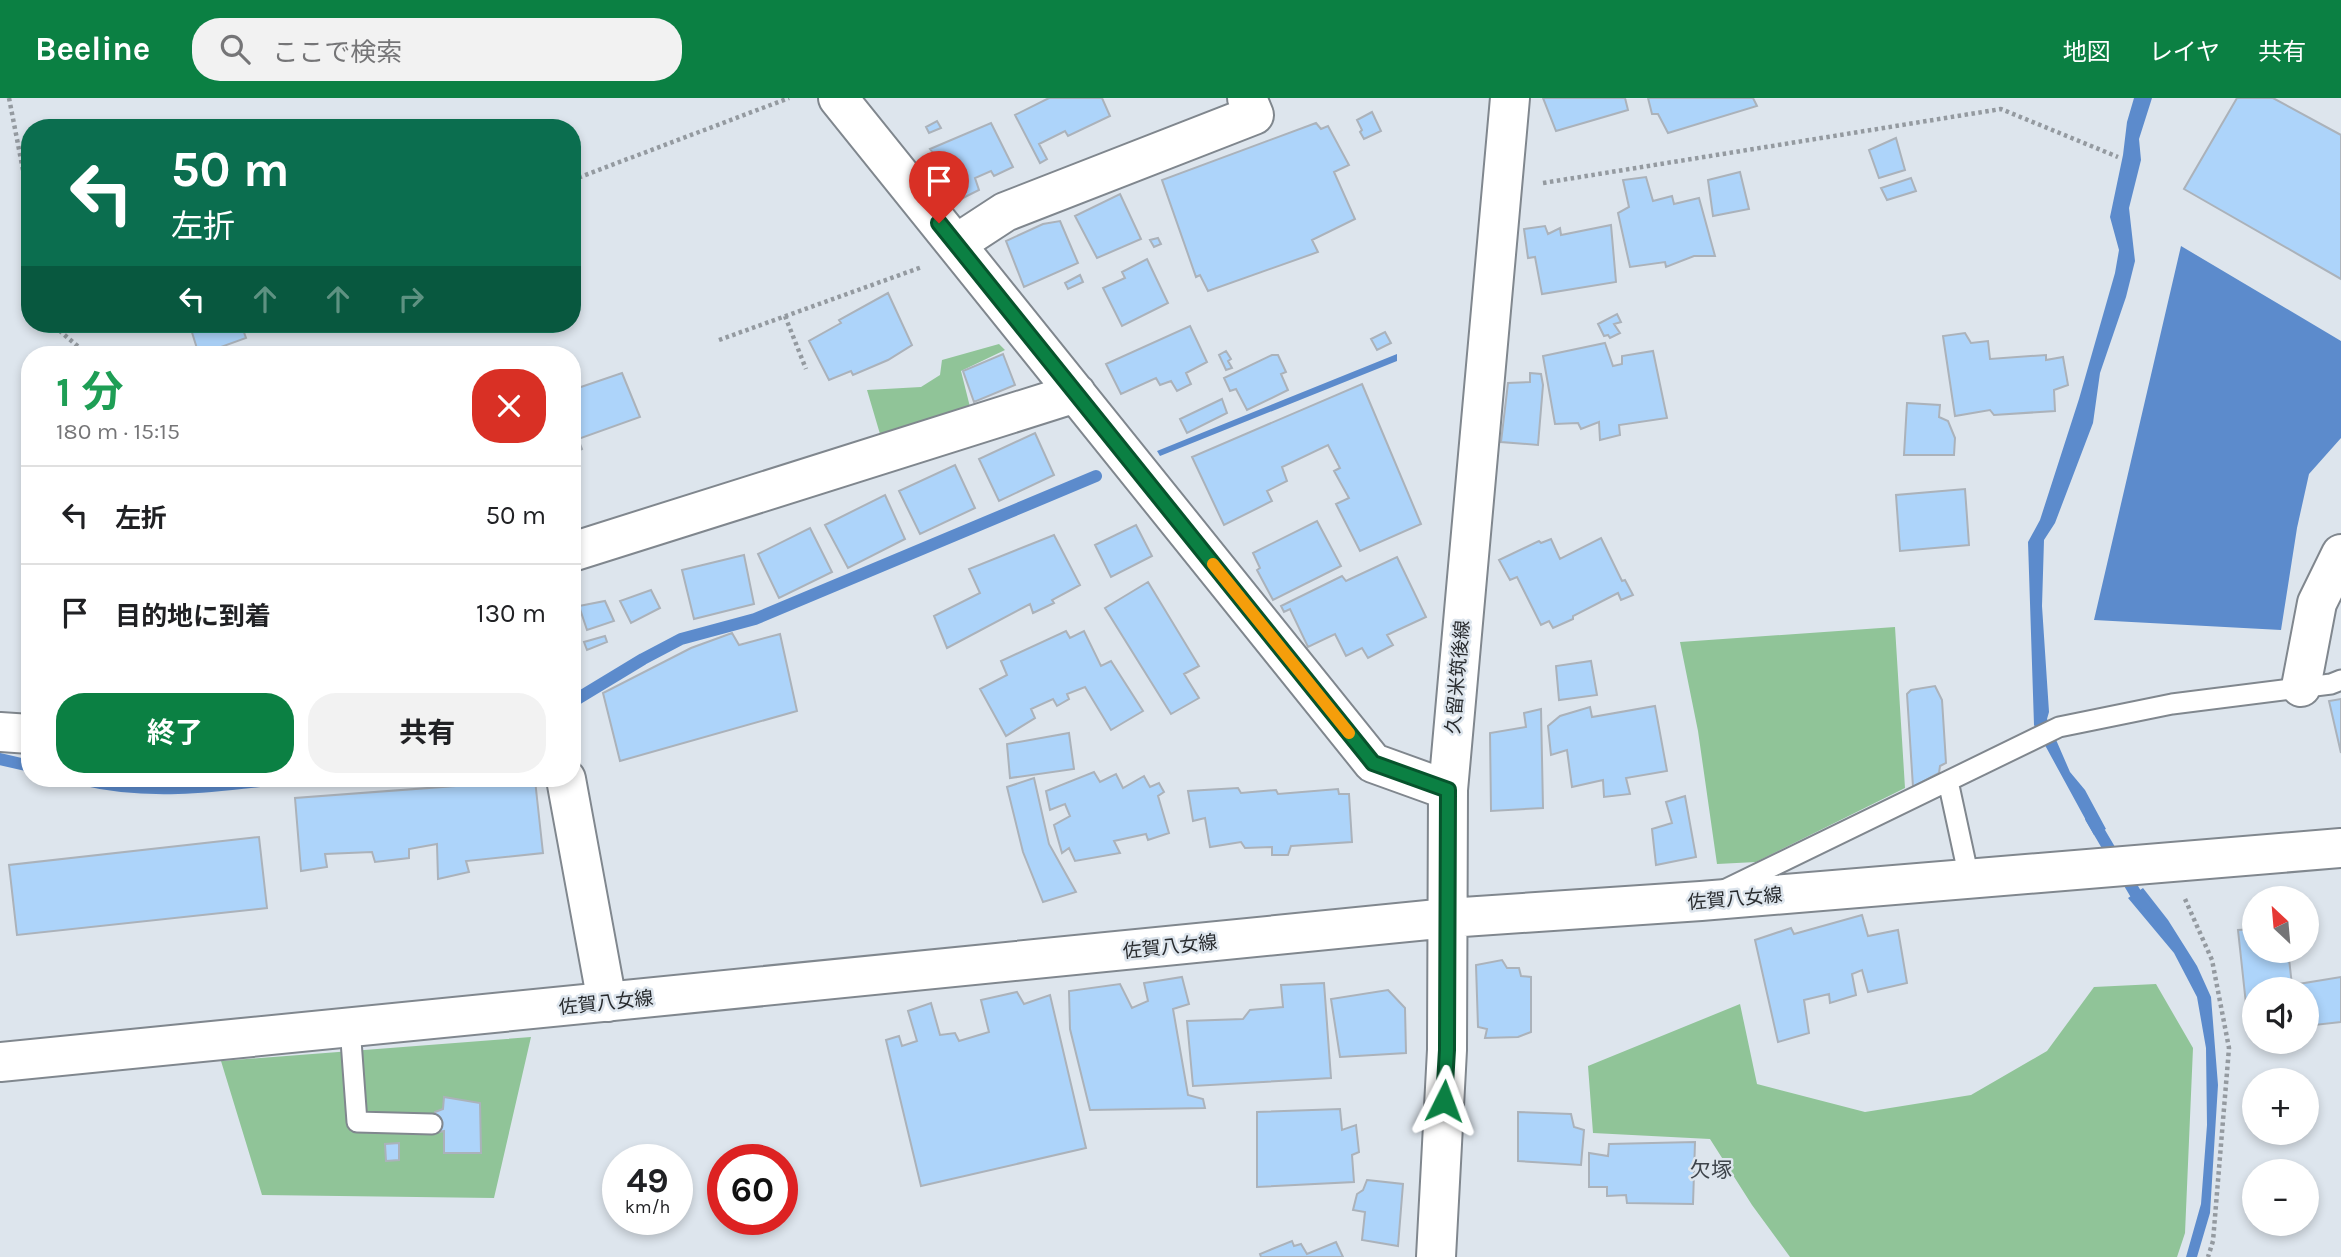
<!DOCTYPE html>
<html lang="ja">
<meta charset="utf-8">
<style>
:root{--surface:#fff;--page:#f2f2f2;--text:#202124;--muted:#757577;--line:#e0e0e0;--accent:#0b8043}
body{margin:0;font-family:Karla,"Noto Sans JP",sans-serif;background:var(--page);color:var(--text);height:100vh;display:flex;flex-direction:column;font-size:26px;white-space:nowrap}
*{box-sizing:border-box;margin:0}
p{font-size:23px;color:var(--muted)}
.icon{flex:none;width:38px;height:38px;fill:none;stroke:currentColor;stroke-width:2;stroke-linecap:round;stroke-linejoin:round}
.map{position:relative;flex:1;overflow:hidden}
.panel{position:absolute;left:21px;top:248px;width:560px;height:441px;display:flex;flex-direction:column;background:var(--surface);border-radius:28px;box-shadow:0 4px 10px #0003}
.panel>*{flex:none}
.banner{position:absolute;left:21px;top:21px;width:560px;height:214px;border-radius:28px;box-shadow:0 4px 10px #0003;background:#0b6e4f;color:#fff;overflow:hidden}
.needle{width:46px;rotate:334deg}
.fabs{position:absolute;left:2242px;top:788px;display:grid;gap:14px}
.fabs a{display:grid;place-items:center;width:77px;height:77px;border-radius:50%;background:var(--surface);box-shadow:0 4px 10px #0003;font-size:35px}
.speed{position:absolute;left:602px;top:1046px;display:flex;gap:14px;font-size:35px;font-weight:700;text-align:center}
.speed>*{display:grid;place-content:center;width:91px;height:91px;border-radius:50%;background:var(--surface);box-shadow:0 4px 10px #0003;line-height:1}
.speed small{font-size:18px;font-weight:400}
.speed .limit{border:10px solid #d22;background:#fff;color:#111}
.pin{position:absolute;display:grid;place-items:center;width:60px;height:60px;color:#fff;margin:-72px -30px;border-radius:50% 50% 50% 0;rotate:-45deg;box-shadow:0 0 7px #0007}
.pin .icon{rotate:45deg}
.me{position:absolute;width:77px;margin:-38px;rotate:3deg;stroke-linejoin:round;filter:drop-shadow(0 0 5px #0008)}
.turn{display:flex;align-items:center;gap:24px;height:147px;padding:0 35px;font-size:32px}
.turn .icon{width:91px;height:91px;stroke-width:2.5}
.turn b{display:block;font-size:49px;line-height:60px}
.lanes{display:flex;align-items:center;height:66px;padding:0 35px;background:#0003;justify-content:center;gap:35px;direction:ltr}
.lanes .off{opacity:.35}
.round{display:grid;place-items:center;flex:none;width:74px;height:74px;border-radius:28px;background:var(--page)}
.overview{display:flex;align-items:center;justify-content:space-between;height:119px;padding:0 35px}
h1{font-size:42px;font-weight:700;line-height:52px;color:#1e9e55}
.primary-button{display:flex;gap:14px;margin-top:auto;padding:14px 35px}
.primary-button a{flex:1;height:80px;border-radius:28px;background:var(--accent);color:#fff;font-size:28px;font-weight:700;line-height:80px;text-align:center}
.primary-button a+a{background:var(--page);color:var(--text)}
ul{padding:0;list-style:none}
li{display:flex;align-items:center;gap:21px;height:98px;padding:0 35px;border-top:2px solid var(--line)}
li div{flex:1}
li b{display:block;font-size:26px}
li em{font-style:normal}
header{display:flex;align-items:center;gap:42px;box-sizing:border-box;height:98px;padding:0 35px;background:var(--accent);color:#fff}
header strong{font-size:33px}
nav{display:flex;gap:38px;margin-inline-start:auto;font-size:24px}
.search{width:490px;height:63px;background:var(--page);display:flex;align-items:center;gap:18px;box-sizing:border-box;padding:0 24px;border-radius:28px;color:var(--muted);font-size:26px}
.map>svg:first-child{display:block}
.green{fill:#90c498}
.water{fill:#5c8bcc}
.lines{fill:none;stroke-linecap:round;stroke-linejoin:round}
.stream{stroke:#5c8bcc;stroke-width:12}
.building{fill:#add4fa;stroke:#abb2ba;stroke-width:2}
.service-casing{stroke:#80878e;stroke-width:23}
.minor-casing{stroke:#80878e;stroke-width:42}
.primary-casing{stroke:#80878e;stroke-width:42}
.path{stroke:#949aa0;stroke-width:4.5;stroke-dasharray:3.5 3.5;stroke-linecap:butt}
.service{stroke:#fff;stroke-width:19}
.minor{stroke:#fff;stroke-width:38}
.primary{stroke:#fff;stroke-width:38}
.route-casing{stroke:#07532c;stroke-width:18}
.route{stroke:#0b8043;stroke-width:12}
.slow{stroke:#f59e0b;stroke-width:12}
.labels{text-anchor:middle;stroke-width:5;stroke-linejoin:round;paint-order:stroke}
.street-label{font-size:19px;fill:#282b2e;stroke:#dde5ed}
.neighbourhood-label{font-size:21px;fill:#3e444b;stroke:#dde5ed}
</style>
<header>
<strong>Beeline</strong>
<div class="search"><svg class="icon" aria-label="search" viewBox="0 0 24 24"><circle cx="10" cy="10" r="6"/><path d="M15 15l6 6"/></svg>ここで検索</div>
<nav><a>地図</a><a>レイヤ</a><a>共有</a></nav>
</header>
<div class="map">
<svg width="2341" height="1159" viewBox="0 0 2341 1159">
<rect width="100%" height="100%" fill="#dde5ed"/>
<path class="green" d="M999,246L1005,252L961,273L970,309L880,336L867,292L921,289L940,277L942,262Z
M1895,529L1905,690L1756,764L1717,766L1698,633L1680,544Z
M2156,886L2193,950L2185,1135L2177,1159H1790L1752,1107L1710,1041L1593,1035L1588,968L1740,906L1757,986L1865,1014L1971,997L2047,953L2094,889Z
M531,939L494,1100L262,1097L221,963Z"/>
<path class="water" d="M2134,0H2152L2139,41L2141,62L2129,110L2135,163L2126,199L2100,275L2093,325L2055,425L2044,442L2042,508L2049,614L2047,621L2070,674L2085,692L2106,731L2094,737L2034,627L2028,444L2040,422L2079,301L2115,175L2119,152L2110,119L2123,57L2127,24Z
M2181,148L2341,243V340L2309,376L2297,430L2281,532L2094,522Z
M1397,256V263L1160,358L1157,353Z
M2143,790L2168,822L2197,868L2211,899L2218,987L2210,1115L2197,1159H2186L2201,1106L2207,1027L2206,950L2197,899L2174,855L2128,800Z"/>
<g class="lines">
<path class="stream" d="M572,604L643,561L681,541L755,521L1096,378
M0,661L30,668
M81,681C145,697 211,689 276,681
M2091,720L2137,798L2146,808"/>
</g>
<path class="building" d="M1049,0H1102L1110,18L1068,38L1065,33L1039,46L1047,61L1040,65L1015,17Z
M1543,0H1625L1628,12L1556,33Z
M1648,0H1753L1757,8L1668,35L1658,16H1652Z
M2237,0H2273L2341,37V181L2184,91Z
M1372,14L1381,33L1364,41L1360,34L1362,32L1357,22Z
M937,23L941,30L929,35L926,29Z
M991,25L1013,69L994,78L991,73L975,80L979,92L959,102L926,60L933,55L930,51Z
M1316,25L1321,31L1328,28L1349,67L1334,74L1355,121L1312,142L1318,154L1208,193L1200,177L1196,179L1162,82Z
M1896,40L1905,72L1879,80L1869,52Z
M1740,74L1749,111L1713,118L1708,82Z
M1646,79L1653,103L1672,98L1674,106L1699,100L1715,158H1694L1666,169L1665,164L1630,169L1618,115L1629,109L1623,82Z
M1911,80L1916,93L1887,102L1881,90Z
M1120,96L1141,141L1097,160L1075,118Z
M1060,123L1078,165L1024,189L1006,143L1043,126Z
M1611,127L1616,184L1542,196L1535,159L1528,160L1524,131L1545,128L1548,136L1560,130L1561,137Z
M1158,140L1161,146L1154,149L1150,142Z
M1147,161L1168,205L1122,228L1103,190L1125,180L1122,174Z
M1080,177L1083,184L1068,191L1065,185Z
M888,195L912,247L888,262L853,277L851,273L829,282L809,243L841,225L839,222Z
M1617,216L1621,224L1614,226L1620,235L1610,240L1608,237L1604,238L1598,226Z
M197,226H241L246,240L199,257L190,228Z
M1190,228L1207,264L1186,275L1191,286L1177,293L1171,283L1160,287L1156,280L1121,296L1106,266Z
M1385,234L1391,245L1377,252L1371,241Z
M1965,235L1971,245L1988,243L1990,261L2046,257V262L2063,259L2068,287L2054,292L2055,313L1994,317L1990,312L1955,318L1943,238Z
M1605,245L1613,268L1622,266V258L1653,253L1667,320L1619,327L1620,337L1600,342L1599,324L1581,331L1578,325L1555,326L1543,258Z
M1226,253L1231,261L1228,263L1232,270L1226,272L1219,257Z
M1003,256L1015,287L974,304L963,273Z
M1272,257H1278L1286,274L1281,276L1288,292L1247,312L1236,291L1230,293L1224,280Z
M622,275L640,319L578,341L582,351L572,356V292Z
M1530,275L1541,276L1543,287L1538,347L1501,344L1508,285L1530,284Z
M1362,286L1421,426L1360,453L1336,406L1349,400L1334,373L1340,370L1328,347L1282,369L1287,383L1267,393L1272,403L1224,427L1192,359Z
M1222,301L1227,315L1187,335L1180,321Z
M1907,305L1940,307L1939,319L1948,323L1955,340L1954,357H1904Z
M1035,335L1054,377L999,403L979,361Z
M955,367L975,410L920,436L899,393Z
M1965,391L1969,447L1900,453L1896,397Z
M885,397L905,441L848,470L825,427Z
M1317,423L1341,468L1273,502L1257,472L1260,470L1253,455Z
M1136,427L1152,458L1111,479L1095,447Z
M810,430L832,474L779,500L758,456Z
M1054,437L1080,487L1052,502L1054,505L1033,515L1030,506L947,550L934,518L980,495L969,471Z
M1601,440L1622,483L1625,482L1633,497L1621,502L1618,495L1573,518V521L1553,530L1549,523L1541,527L1517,479L1510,482L1499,462L1539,443L1541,445L1551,441L1560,461Z
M744,457L754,506L694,521L682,472Z
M1397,459L1426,519L1387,537L1393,547L1368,560L1362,550L1346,558L1335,536L1308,549L1290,511L1284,514L1281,508L1342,478L1346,483Z
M1148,484L1199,568L1184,576L1199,600L1171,616L1105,510Z
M651,492L660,510L631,525L620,503Z
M605,503L614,523L587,532L579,508Z
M1066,533L1070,540L1084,533L1101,568L1111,563L1143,613L1111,632L1085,589L1067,596L1069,601L1057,608L1053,601L1031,611L1035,620L1006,638L980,591L1007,577L1001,563Z
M732,535L739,547L780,536L797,613L620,663L603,595L691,550Z
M605,538L607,544L587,552L584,544Z
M1591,563L1597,597L1559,602L1556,568Z
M1935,588L1942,602L1946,665L1940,668L1939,675L1913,689L1907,596L1911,592Z
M2341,601V655L2329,603Z
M1655,608L1667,673L1626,680L1630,696L1604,699L1603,682L1572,689L1567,652L1551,657L1548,628L1560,618L1590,609L1592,619Z
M1541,611L1543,710L1491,713L1490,635L1526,629L1524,615Z
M1069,635L1074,671L1010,680L1007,646Z
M1094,674L1100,684L1116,676L1123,690L1144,678L1150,689L1159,685L1164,694L1158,698L1169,735L1148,742L1146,736L1114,743L1120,755L1075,763L1069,750L1062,755L1054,727L1070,718L1065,706L1050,712L1046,693Z
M1034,680L1049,746L1076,794L1043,804L1023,754L1007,689Z
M535,682L543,755L466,763L469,774L438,781L437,746L409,751V760L375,764L372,754L325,756L327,769L301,773L295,700Z
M1238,690L1241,695L1276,692L1278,696L1338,691L1339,696H1349L1352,744L1291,748L1288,757H1272V749L1245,750L1241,744L1210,749L1205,720L1193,723L1188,693Z
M1685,698L1696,759L1656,767L1652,731L1672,725L1666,704Z
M259,739L267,810L17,837L9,767Z
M1862,817L1868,838L1898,832L1907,885L1868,894L1862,872L1852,876L1856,897L1830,905L1829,896L1804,902L1809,935L1778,944L1755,842L1791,830L1794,836Z
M2254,831V852H2288L2292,887L2341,879V924L2306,928V891H2254V934H2249L2238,832Z
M1502,862L1507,870H1519L1521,878L1531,879V934L1518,939L1485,940L1487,931L1478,929L1476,867Z
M1182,879L1189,906L1173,911L1188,997L1203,1001L1205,1010L1090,1012L1070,931L1069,893L1120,886L1132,910L1148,903L1144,885Z
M1324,885L1331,980L1193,988L1187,923L1243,921L1250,912L1283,909L1281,887Z
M1388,892L1405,910L1406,955L1340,959L1331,901Z
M1017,894L1024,906L1050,897L1086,1050L921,1088L886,942L899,938L902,948L917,943L908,913L931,905L940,937L955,935L959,943L989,934L981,902Z
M444,999L480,1005L481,1055H444V1033L435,1035V1014L443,1011Z
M1340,1011L1342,1032L1356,1027L1359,1054L1352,1057L1354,1084L1257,1089V1014Z
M1518,1014L1571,1016L1574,1029L1584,1032L1581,1067L1518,1063Z
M1695,1044L1693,1106L1627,1105L1626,1097L1607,1098V1089H1589V1055L1608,1058L1609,1046Z
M399,1045V1062L386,1063L385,1046Z
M1367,1082L1403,1086L1398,1148L1362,1142L1365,1114L1353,1112L1357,1096L1363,1092Z
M1292,1143L1294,1148L1301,1146L1307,1156L1336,1144L1343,1159H1261L1260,1156Z"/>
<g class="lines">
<g class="service-casing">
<path id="service" d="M1948,683L1969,780
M1726,791L2059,629L2172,606L2331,586L2341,582
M350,929L357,1024L432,1026"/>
</g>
<g class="minor-casing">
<path id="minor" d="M838,0L1373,665L1448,692
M956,146L1005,114L1254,17L1247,0
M572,454L1076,295
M2301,589L2317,505L2341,456
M0,634L30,636
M566,681L607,904"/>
</g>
<g class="primary-casing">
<path id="primary" d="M0,964L1448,820L1701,803L2341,750
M1436,1159L1447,952L1448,692L1510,0"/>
</g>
<path class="path" d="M9,0L30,108
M572,82L789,0
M1543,85L2001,11L2118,59
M785,218L806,271
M56,226L61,234L88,257
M719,242L922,169
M163,257L176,254
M2185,801L2212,862L2229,950L2213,1143L2208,1159"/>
<use href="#service" class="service"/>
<use href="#minor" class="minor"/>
<use href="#primary" class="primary"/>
</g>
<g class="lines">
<g class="route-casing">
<path id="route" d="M939,125L1373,665L1448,692L1447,952L1444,1003"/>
</g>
<use href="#route" class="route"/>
<path class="slow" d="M1213,466L1349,635"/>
</g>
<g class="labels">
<g class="street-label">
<text transform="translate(1457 579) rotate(-85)" y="7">久留米筑後線</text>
<text transform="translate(1735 800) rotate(-5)" y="7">佐賀八女線</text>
<text transform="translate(1170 848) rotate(-6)" y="7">佐賀八女線</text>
<text transform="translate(606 904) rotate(-6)" y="7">佐賀八女線</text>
</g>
<g class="neighbourhood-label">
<text x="1711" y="1079">欠塚</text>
</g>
</g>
</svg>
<div class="fabs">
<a><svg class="needle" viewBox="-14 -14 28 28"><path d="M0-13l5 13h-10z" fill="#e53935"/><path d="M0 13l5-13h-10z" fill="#757577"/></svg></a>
<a><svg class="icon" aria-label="sound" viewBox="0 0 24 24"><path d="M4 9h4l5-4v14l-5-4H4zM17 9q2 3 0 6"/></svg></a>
<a>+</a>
<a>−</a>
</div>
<div class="speed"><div>49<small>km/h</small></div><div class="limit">60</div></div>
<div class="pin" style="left:939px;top:125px;background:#d93025"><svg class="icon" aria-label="arrive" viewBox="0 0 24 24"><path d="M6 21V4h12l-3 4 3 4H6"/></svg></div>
<svg class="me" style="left:1444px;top:1003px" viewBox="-20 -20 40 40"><path d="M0-17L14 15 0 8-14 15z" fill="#0b8043" stroke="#fff" stroke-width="4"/></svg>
<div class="banner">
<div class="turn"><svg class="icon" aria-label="left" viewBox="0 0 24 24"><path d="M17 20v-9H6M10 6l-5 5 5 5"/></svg><div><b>50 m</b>左折</div></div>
<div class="lanes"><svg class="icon" aria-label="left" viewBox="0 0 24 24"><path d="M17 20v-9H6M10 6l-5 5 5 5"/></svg><svg class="icon off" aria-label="ahead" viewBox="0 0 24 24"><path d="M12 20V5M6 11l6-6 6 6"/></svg><svg class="icon off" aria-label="ahead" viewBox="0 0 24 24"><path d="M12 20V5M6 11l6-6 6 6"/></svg><svg class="icon off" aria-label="right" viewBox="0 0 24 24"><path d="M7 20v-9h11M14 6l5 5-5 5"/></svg></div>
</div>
<section class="panel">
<div class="overview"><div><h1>1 分</h1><p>180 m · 15:15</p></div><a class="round" style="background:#d93025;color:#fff"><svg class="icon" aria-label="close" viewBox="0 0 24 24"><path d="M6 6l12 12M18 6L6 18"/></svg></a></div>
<ul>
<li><svg class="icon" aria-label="left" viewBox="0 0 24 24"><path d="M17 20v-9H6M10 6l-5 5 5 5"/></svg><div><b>左折</b></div><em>50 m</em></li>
<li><svg class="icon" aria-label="arrive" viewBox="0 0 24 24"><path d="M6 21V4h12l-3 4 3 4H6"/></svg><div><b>目的地に到着</b></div><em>130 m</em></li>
</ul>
<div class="primary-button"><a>終了</a><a>共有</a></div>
</section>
</div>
